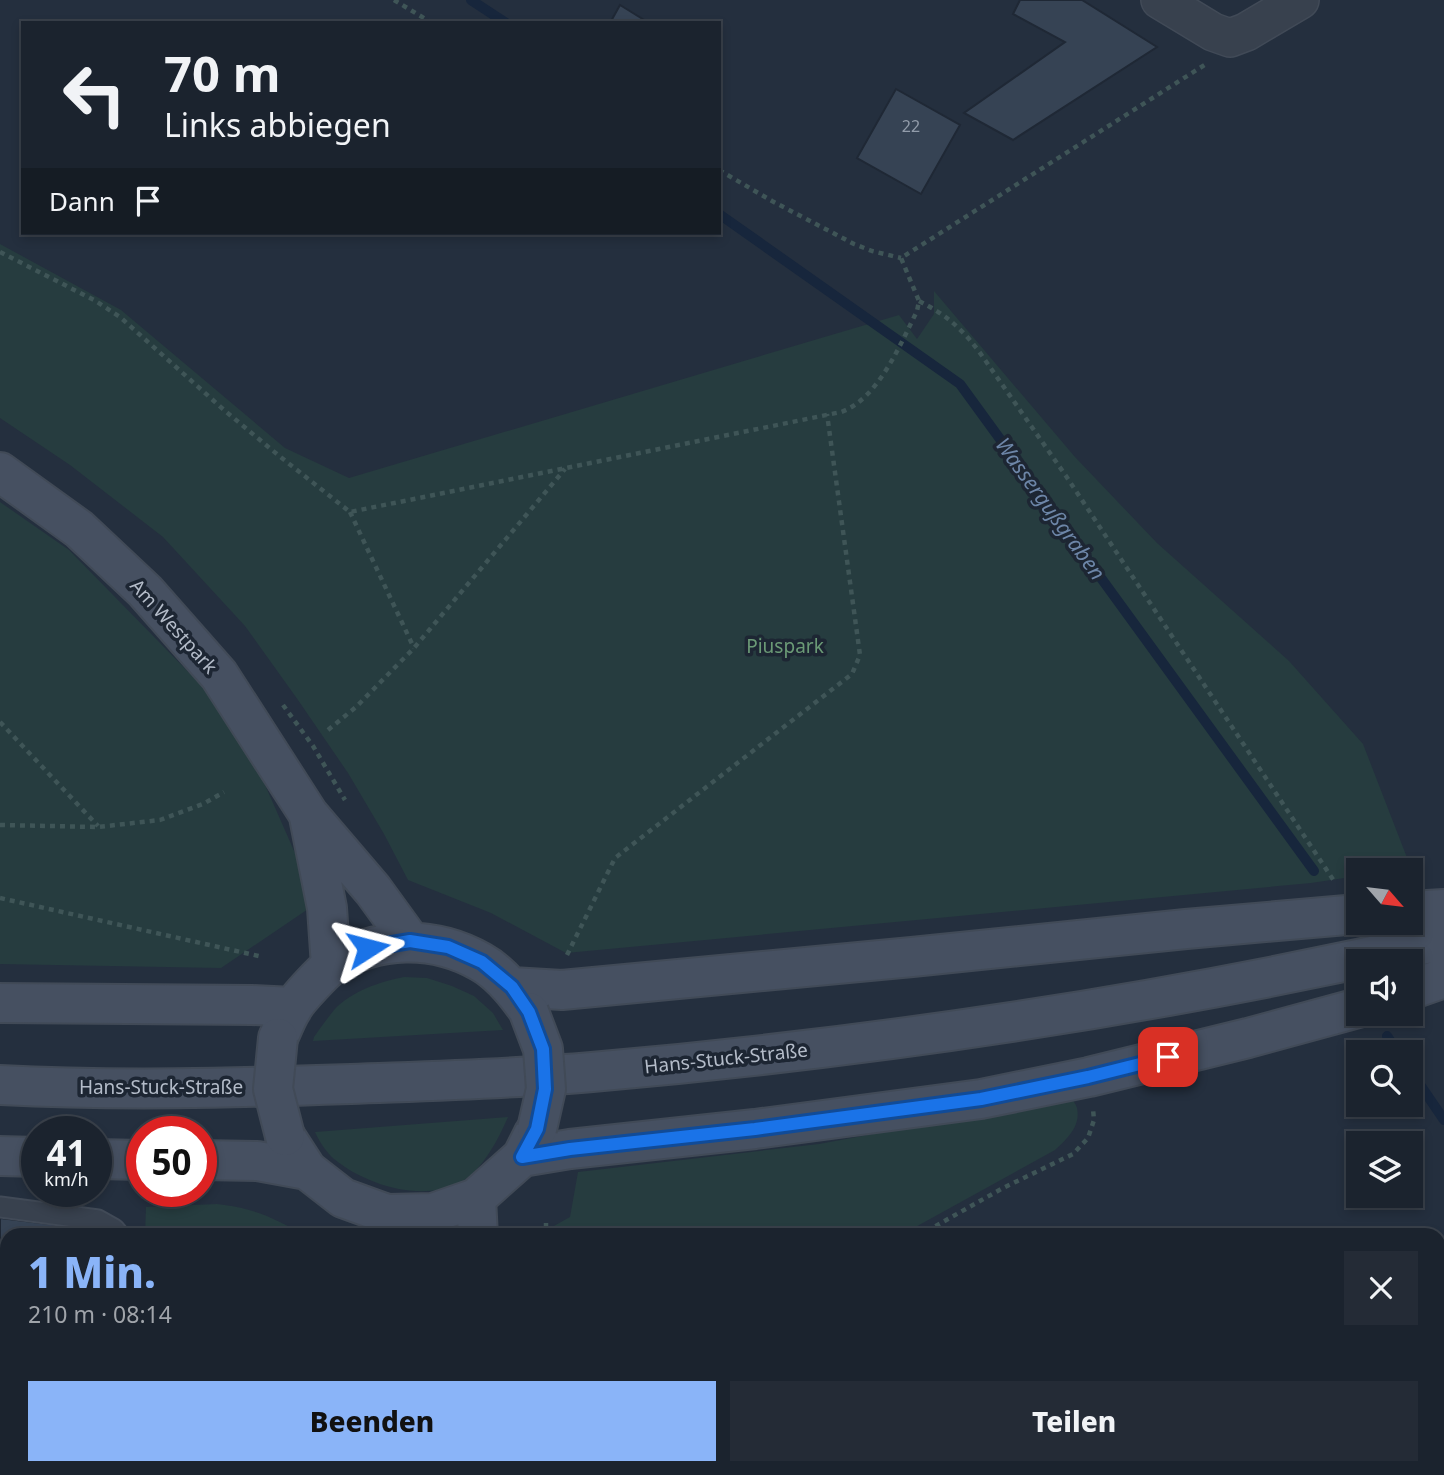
<!DOCTYPE html>
<html lang="de">
<meta charset="utf-8">
<style>
:root{--surface:#1b232e;--page:#242b36;--text:#f1f3f6;--muted:#a0a4aa;--line:#39404a;--accent:#8ab4f8}
body{margin:0;font-family:"Noto Sans",sans-serif;background:var(--page);color:var(--text);height:100vh;display:flex;flex-direction:column;font-size:26px;white-space:nowrap}
*{box-sizing:border-box;margin:0}
p{font-size:23px;color:var(--muted)}
.icon{flex:none;width:38px;height:38px;fill:none;stroke:currentColor;stroke-width:2;stroke-linecap:round;stroke-linejoin:round}
.map{position:relative;flex:1;overflow:hidden}
.drawer{position:absolute;left:0px;top:1228px;width:1446px;height:247px;display:flex;flex-direction:column;background:var(--surface);border-radius:21px 21px 0 0;box-shadow:0 4px 10px #0003,0 0 0 2px var(--line)}
.drawer>*{flex:none}
.top-card{position:absolute;left:21px;top:21px;width:700px;height:214px;border-radius:0px;box-shadow:0 4px 10px #0003,0 0 0 2px var(--line);background:#1b232e;color:var(--text);overflow:hidden}
.needle{width:46px;rotate:118deg}
.fabs{position:absolute;left:1346px;top:858px;display:grid;gap:14px}
.fabs a{display:grid;place-items:center;width:77px;height:77px;border-radius:0px;background:var(--surface);box-shadow:0 4px 10px #0003,0 0 0 2px var(--line);font-size:35px}
.speed{position:absolute;left:21px;top:1116px;display:flex;gap:14px;font-size:35px;font-weight:700;text-align:center}
.speed>*{display:grid;place-content:center;width:91px;height:91px;border-radius:50%;background:var(--surface);box-shadow:0 4px 10px #0003,0 0 0 2px var(--line);line-height:1}
.speed small{font-size:18px;font-weight:400}
.speed .limit{border:10px solid #d22;background:#fff;color:#111}
.pin{position:absolute;display:grid;place-items:center;width:60px;height:60px;color:#fff;margin:-30px;border-radius:14px;box-shadow:0 4px 10px #0006}
.me{position:absolute;width:77px;margin:-38px;rotate:81deg;stroke-linejoin:round;filter:drop-shadow(0 0 5px #0008)}
.turn{display:flex;align-items:center;gap:24px;height:147px;padding:0 28px;font-size:32px}
.turn .icon{width:91px;height:91px;stroke-width:2.5}
.turn b{display:block;font-size:49px;line-height:60px}
.then{display:flex;align-items:center;height:66px;padding:0 28px;background:#0003;gap:14px;font-size:26px}
.round{display:grid;place-items:center;flex:none;width:74px;height:74px;border-radius:0px;background:var(--page)}
.head{display:flex;align-items:center;justify-content:space-between;height:119px;padding:0 28px}
h1{font-size:42px;font-weight:800;line-height:52px;color:var(--accent)}
.button{display:flex;gap:14px;margin-top:auto;padding:14px 28px}
.button a{flex:1;height:80px;border-radius:0px;background:var(--accent);color:#111;font-size:28px;font-weight:800;line-height:80px;text-align:center}
.button a+a{background:var(--page);color:var(--text)}
.map>svg:first-child{display:block}
.green{fill:#263c3f}
.lines{fill:none;stroke-linecap:round;stroke-linejoin:round}
.stream{stroke:#17263c;stroke-width:10}
.building{fill:#364354;stroke:#1f2835;stroke-width:2}
.lane-casing{stroke:#414a57;stroke-width:23}
.street-casing{stroke:#414a57;stroke-width:40}
.secondary-casing{stroke:#414a57;stroke-width:42}
.path{stroke:#3f5557;stroke-width:4.5;stroke-dasharray:5 5;stroke-linecap:butt}
.lane{stroke:#38414e;stroke-width:19}
.street{stroke:#38414e;stroke-width:37}
.secondary{stroke:#465061;stroke-width:38}
.rail{stroke:#5a6575;stroke-width:5;stroke-dasharray:7 7;stroke-linecap:butt}
.secondary-bridge-casing{stroke:#414a57;stroke-width:42;stroke-linecap:butt}
.secondary-bridge{stroke:#465061;stroke-width:38}
.route-casing{stroke:#114b97;stroke-width:18}
.route{stroke:#1a73e8;stroke-width:12}
.labels{text-anchor:middle;stroke-width:7;stroke-linejoin:round;paint-order:stroke}
.number-label{font-size:16px;fill:#929caa}
.street-label{font-size:19px;fill:#b4bcc9;stroke:#1d2633}
.park-label{font-size:19px;fill:#6b9a76;stroke:#1d2633}
.water-label{font-size:21px;font-style:italic;fill:#6d86a8;stroke:#1d2633}
</style>
<div class="map">
<svg width="1444" height="1475" viewBox="0 0 1444 1475">
<rect width="100%" height="100%" fill="#242f3e"/>
<path class="green" d="M0,244L121,310L285,448L349,478L899,315L917,339L934,314V291L1075,457L1157,543L1289,661L1363,744L1411,868L1398,870H1358V876L1311,883L566,953L491,913L408,880L384,834L348,773L298,700L245,626L163,537L70,465L0,418Z
M0,502L69,550L207,691L262,778L317,903L221,968L0,964Z
M404,977L427,978L452,986L474,996L493,1013L503,1030L313,1041L314,1037C320,1028 327,1019 334,1010C352,991 379,982 404,977Z
M1071,1097C1073,1101 1076,1104 1077,1108C1081,1126 1067,1139 1055,1150L901,1235L536,1236L570,1217L578,1172L819,1144Z
M508,1117C499,1138 482,1171 461,1182C422,1203 366,1185 334,1159C326,1152 319,1141 315,1132Z
M217,1204C253,1208 273,1217 304,1235H145L146,1207Z
M106,1468H198L193,1475H108Z
M535,1468H717L715,1475H537Z"/>
<g class="lines">
<path class="stream" d="M471,0L506,23
M719,214L960,384L1314,871
M1387,1036L1398,1052
M1410,1070L1444,1120"/>
</g>
<path class="building" d="M1020,0H1082L1157,47L1013,140L964,113L1065,42L1013,14Z
M620,5L649,23H610Z
M896,89L960,125L921,194L857,158Z
M0,1218L84,1228L83,1236H7V1334L0,1333Z
M0,1333L7,1334V1468H51L50,1475H0Z"/>
<g class="lines">
<g class="lane-casing">
<path id="lane" d="M0,1207L98,1220L114,1229L120,1236"/>
</g>
<g class="street-casing">
<path id="street" d="M1160,0L1213,32L1230,38L1246,32L1300,0"/>
</g>
<g class="secondary-casing">
<path id="secondary" d="M0,472L79,529L145,591L219,675L309,815L373,890L410,941
M309,817L327,908L331,966
M1410,911L1444,909
M512,987L562,990L912,957L1186,929L1358,914
M1410,990L1444,978
M0,1003L252,1005L293,1007
M278,1038C283,1028 286,1018 292,1009C297,999 324,971 332,965C377,936 434,935 481,962C499,972 514,990 526,1007
M0,1085C117,1091 234,1088 351,1084C431,1081 512,1079 592,1072C878,1047 1164,1004 1444,940
M285,1136L307,1170L343,1198L387,1214L433,1213L476,1198L522,1157L534,1133
M0,1156L37,1157
M522,1157L570,1149L755,1129L981,1099L1089,1077L1248,1038L1358,1008
M96,1159L142,1160
M201,1160L257,1161L307,1170
M476,1198L478,1236
M508,1468L509,1475"/>
</g>
<path class="path" d="M394,0L432,23
M719,170L772,201L854,244L872,251L901,258
M0,252L94,300L120,317L224,410L278,455L350,512L841,412C878,399 900,345 917,311L919,301L901,258L1206,64
M919,301C946,315 959,326 978,350L1066,476L1334,881
M350,512L414,648
M283,705L313,746L345,800
M0,722L98,826
M328,730L356,707L414,648L565,469
M0,825L98,827L160,820L203,804L224,792
M0,898L263,957
M567,955L615,858L852,674L860,655L827,414
M157,1193L190,1194
M546,1236V1223
M918,1236L1003,1188L1073,1154L1088,1138L1094,1120L1093,1109
M729,1475L730,1468"/>
<use href="#lane" class="lane"/>
<use href="#street" class="street"/>
<use href="#secondary" class="secondary"/>
<path class="rail" d="M0,1286L7,1288
M412,1468L419,1475"/>
<g class="secondary-bridge-casing">
<path id="secondary-bridge" d="M529,1012L543,1049L546,1089L537,1129
M278,1038L273,1089L285,1136"/>
</g>
<use href="#secondary-bridge" class="secondary-bridge"/>
</g>
<g class="lines">
<g class="route-casing">
<path id="route" d="M368,948L410,941L448,947L482,962L512,987L529,1012L543,1049L545,1089L537,1129L522,1157L570,1149L755,1129L981,1099L1088,1077L1168,1057"/>
</g>
<use href="#route" class="route"/>
</g>
<g class="labels">
<g class="number-label">
<text x="911" y="132">22</text>
</g>
<g class="street-label">
<text transform="translate(174 626) rotate(48)" y="7">Am Westpark</text>
<text transform="translate(726 1058) rotate(-6)" y="7">Hans-Stuck-Straße</text>
<text x="161" y="1094">Hans-Stuck-Straße</text>
</g>
<g class="park-label">
<text x="785" y="653">Piuspark</text>
</g>
<g class="water-label">
<text transform="translate(1050 509) rotate(54)" y="7">Wassergußgraben</text>
</g>
</g>
</svg>
<div class="fabs">
<a><svg class="needle" viewBox="-14 -14 28 28"><path d="M0-13l5 13h-10z" fill="#e53935"/><path d="M0 13l5-13h-10z" fill="#a0a4aa"/></svg></a>
<a><svg class="icon" aria-label="sound" viewBox="0 0 24 24"><path d="M4 9h4l5-4v14l-5-4H4zM17 9q2 3 0 6"/></svg></a>
<a><svg class="icon" aria-label="search" viewBox="0 0 24 24"><circle cx="10" cy="10" r="6"/><path d="M15 15l6 6"/></svg></a>
<a><svg class="icon" aria-label="layers" viewBox="0 0 24 24"><path d="M12 4l9 5-9 5-9-5zM3 14l9 5 9-5"/></svg></a>
</div>
<div class="speed"><div>41<small>km/h</small></div><div class="limit">50</div></div>
<div class="pin" style="left:1168px;top:1057px;background:#d93025"><svg class="icon" aria-label="arrive" viewBox="0 0 24 24"><path d="M6 21V4h12l-3 4 3 4H6"/></svg></div>
<svg class="me" style="left:368px;top:948px" viewBox="-20 -20 40 40"><path d="M0-17L14 15 0 8-14 15z" fill="#1a73e8" stroke="#fff" stroke-width="4"/></svg>
<div class="top-card">
<div class="turn"><svg class="icon" aria-label="left" viewBox="0 0 24 24"><path d="M17 20v-9H6M10 6l-5 5 5 5"/></svg><div><b>70 m</b>Links abbiegen</div></div>
<div class="then">Dann<svg class="icon" aria-label="arrive" viewBox="0 0 24 24"><path d="M6 21V4h12l-3 4 3 4H6"/></svg></div>
</div>
<section class="drawer">
<div class="head"><div><h1>1 Min.</h1><p>210 m · 08:14</p></div><a class="round"><svg class="icon" aria-label="close" viewBox="0 0 24 24"><path d="M6 6l12 12M18 6L6 18"/></svg></a></div>
<div class="button"><a>Beenden</a><a>Teilen</a></div>
</section>
</div>
